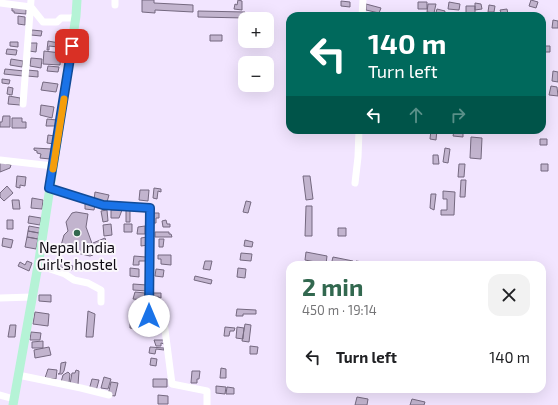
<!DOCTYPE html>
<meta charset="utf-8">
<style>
:root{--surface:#fff;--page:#f2f2f2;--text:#202124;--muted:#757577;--accent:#32684f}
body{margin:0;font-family:"Exo 2",sans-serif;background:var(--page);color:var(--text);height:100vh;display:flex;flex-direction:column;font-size:15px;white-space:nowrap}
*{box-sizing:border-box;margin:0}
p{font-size:13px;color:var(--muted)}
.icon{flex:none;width:22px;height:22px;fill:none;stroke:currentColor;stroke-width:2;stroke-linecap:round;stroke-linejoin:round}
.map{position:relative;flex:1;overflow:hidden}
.details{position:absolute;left:286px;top:261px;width:260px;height:132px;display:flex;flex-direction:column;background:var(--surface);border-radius:12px;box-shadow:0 4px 16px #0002}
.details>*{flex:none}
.guide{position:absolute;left:286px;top:12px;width:260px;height:122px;border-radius:12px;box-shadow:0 4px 16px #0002;background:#00695c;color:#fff;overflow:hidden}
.buttons{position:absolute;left:238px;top:12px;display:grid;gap:8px}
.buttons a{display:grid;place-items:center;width:36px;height:36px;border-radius:8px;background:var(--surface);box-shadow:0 4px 16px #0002;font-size:20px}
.pin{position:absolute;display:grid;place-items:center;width:34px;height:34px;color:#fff;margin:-17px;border-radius:8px;box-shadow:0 2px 6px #0006}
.me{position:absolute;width:44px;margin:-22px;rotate:0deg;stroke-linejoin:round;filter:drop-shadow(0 0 3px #0008)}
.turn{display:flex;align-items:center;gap:14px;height:84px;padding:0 16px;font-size:18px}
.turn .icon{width:52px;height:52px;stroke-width:2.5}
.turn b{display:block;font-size:28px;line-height:34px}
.lanes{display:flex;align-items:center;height:38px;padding:0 16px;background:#0003;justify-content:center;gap:20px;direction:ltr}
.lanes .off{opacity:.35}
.round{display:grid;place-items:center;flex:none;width:42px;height:42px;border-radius:12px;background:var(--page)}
.overview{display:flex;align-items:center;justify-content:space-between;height:68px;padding:0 16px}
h1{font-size:24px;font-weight:700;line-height:30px;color:var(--accent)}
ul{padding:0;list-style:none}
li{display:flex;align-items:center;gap:12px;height:56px;padding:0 16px}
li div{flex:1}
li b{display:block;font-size:15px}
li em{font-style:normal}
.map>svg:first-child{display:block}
.building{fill:#c2b4ce;stroke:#756980}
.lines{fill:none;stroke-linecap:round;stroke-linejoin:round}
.minor{stroke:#fff;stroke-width:7}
.major{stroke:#b5f3d6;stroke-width:9}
.route-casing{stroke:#114b97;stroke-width:10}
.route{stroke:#1a73e8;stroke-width:7}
.slow{stroke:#f59e0b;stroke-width:7}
.poi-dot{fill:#32684f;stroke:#faf7fc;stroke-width:1.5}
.labels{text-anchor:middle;stroke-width:4;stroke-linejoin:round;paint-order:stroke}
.poi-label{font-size:15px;fill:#0e0a12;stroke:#faf7fc}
</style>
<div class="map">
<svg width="558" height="405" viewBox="0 0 558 405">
<rect width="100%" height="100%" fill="#f2e5ff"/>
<path class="building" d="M142,0H154V3L193,5V12L155,10V13L142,12Z
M238,0L242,1V10L234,9L235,4L237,5Z
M531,0L538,2L536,8L529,6Z
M341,1L350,2V7L341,6Z
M418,2H427V9H418Z
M449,2L460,4L459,10L448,9Z
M475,3L481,4L482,9L475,10Z
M366,4L381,8L379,13L366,10Z
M428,4H436L434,13L427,12Z
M489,5L495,6L494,12H488Z
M12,6L26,9V14L14,13V11H12Z
M466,6H475V15H466Z
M437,9L445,11L444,16H435Z
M507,9L508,14L502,15L500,10Z
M198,11L245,12V18L198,17Z
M18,16L25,17V25L18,24Z
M553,20L558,21V28H552Z
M32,30L42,31L41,36L31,35Z
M61,32H69L68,39L60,38Z
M210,35H222V41H210Z
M48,41L59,43L58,47L49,46V50H47Z
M10,42H18V47L10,46Z
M30,43H37L36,52L29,51Z
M544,46H550V52H544Z
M7,49L17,50L16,55L6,54Z
M44,51L61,53L60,65L43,64Z
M31,58L42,59L41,68L30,66Z
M11,59L23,61L22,67L10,65Z
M48,66L59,67L58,72L47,71Z
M5,69L24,71L23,76L4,74Z
M27,70L38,71V77L27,76Z
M553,71L558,72V82L552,81Z
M2,79L10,80L9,84L2,83Z
M43,82L58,84L56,92L41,90Z
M551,86L557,87L558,96L549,95Z
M8,87L13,88L12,95L7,94Z
M9,96L20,98V105L8,104Z
M41,105L54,107L52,118L40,115Z
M3,116H10V127H0V122H2Z
M12,118H22V122H26V128H12Z
M47,119L57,120L56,126H46Z
M431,130H437L436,140L430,139Z
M454,131L463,132V137L453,136Z
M48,135L55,136L54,144L47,143Z
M471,137L482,138L481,159L470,158Z
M540,139H547V145H540Z
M34,148L52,149L50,159L40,158L41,154L37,153V151L34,150Z
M445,148L450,149L448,163L443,162Z
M433,155H438L439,164H433Z
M0,162L11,165L10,168L0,172Z
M459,164H465L464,177H458Z
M541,164H548V171H541Z
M17,176L26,177L25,186L20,185V188L16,187Z
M303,176H310L313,199L306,200Z
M461,180H466L465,197H460Z
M7,186L13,193L4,201L0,197V193Z
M154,188L161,189V192L158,191L157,199L153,198Z
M140,190H149L148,201L139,200Z
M443,191L455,192L454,215H441V210H447V199H443Z
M95,192L109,195L107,202L94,200Z
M431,194H436L434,210L430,208Z
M32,198L43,200L42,209L31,208Z
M12,200H19L20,209H13Z
M246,201L251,202L248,213L243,212Z
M85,204L95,205L94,210L85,209Z
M306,206H312V236H305Z
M107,210L108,221L103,222L101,211Z
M111,210H122L119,218H111Z
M126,210H130V222H126Z
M76,212L88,214L86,227L94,249L96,252L93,255L90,256L60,249L64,235L68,231L66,222L72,213Z
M153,213H159V218H156V223H153Z
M29,216L41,218L40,225L28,223Z
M7,220H13V229H7Z
M166,220L167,224H170V227H163L162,221Z
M111,224L112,235L104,236L103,225Z
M124,224H132V232H124Z
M29,226L40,228L39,233L28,231Z
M145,226V234H137L138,227Z
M338,228H346V236H338Z
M28,231L39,233L38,239L27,237Z
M155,232H169V234H171L172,237H155Z
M27,237L38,239L36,249L25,247Z
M147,237L148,245L141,246V238Z
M3,238L13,240L11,248L2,246Z
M105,238L108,248L96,252L93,243Z
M159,239H164L163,247H159Z
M245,240L253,242L252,247L244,246Z
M306,252L327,256L326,264L305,260Z
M241,253L252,254L251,261L240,260Z
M158,255H171V265L161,264V259H158Z
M134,256L146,257V261H139V265H133Z
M333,257L353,261L352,265H331Z
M27,261L32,263L29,271L18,266L20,262L25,265Z
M205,261H212L210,270L203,269Z
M356,261L376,264V265H355Z
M61,263L73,266L72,270L60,267Z
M130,268L139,269V277L130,276Z
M238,268L246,269L245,278L237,277Z
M156,269L164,270L163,277L155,276Z
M195,276L212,280L211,284L194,280Z
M133,284L147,285V291L133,290Z
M135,292L145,293L144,300L133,299Z
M152,293H161V298L151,297Z
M39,295H51V302L39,301Z
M151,297H159V308H151Z
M137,306L147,307V312H137Z
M237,309L256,310V314H243V316H236Z
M88,311L95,314L93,337H86Z
M35,312L49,314L48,326L33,324Z
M137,314L147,315L146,322L136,321Z
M130,320L138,322L137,329L130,328Z
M245,324L251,325L249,342L242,341Z
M10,325H16L15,337H8Z
M157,325V334H148L147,326Z
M225,327L235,328L234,331H230L229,336H224Z
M237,327L244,328L243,339L236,338Z
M31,332L41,333L40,340H30Z
M154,340H164V344L161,343V346H156Z
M43,341V348H32V342Z
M250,346L258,347L257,354H250Z
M49,347L51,355L35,358L34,350Z
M150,347L164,348V350L156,349L155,354L149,353Z
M151,358L157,359L156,366L150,365Z
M66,362L64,371L62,374H58L60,373L61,363Z
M221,368L226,369V378H220Z
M48,369L57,370L56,379L45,378Z
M76,370L79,371L78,385L70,384L72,373H75Z
M192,371H200L199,379H197V383H191Z
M68,372L70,374L69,383L61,382L63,375Z
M104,377L111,379L108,389L101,388Z
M92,379L99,380L96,391L89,390Z
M153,379H167V387H153Z
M111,382L118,383L115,396L108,395Z
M216,386L226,387L225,394L216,393Z
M227,387L234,388V394H226Z
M158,395L168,396V404H158Z
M357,397L368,399L367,405H355Z
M412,399L425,402L424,405H410Z"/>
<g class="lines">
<path class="minor" d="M0,3L31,7L43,22H57L61,18H71L76,16
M115,5V0
M362,16L363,0
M23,104L31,0
M0,160L53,166
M355,183L358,157L359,130
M49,188L103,205L150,208L149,316L164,322L172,384L207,391V405
M39,260L47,268L65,274L74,280L88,283L101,290V302
M0,298L32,297
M18,375L81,388L109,395
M0,395L14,399"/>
<path class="major" d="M13,405L39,260L76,16L77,0"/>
</g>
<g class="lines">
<g class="route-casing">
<path id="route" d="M72,46L49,188L103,205L150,208L149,316"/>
</g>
<use href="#route" class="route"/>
<path class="slow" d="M53,169L64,99"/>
</g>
<circle class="poi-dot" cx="77" cy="233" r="4"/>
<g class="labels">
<g class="poi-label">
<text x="77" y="253">Nepal India<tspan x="77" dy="17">Girl's hostel</tspan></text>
</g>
</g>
</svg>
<div class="buttons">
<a>+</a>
<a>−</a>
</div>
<div class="pin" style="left:72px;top:46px;background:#d93025"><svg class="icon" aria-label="arrive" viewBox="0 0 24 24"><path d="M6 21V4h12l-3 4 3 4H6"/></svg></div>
<svg class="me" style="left:149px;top:316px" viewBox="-20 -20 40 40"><circle r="19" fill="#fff"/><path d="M0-13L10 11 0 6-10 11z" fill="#1a73e8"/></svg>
<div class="guide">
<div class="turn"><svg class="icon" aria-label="left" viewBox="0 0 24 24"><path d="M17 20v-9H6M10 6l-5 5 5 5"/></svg><div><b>140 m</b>Turn left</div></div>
<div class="lanes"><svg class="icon" aria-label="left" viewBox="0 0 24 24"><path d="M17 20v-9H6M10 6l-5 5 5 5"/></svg><svg class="icon off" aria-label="ahead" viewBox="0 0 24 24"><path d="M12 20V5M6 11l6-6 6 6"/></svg><svg class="icon off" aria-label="right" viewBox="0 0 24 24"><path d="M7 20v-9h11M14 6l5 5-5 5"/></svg></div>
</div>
<section class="details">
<div class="overview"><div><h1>2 min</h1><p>450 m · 19:14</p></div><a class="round"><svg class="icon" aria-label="close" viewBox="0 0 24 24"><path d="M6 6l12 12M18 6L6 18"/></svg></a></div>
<ul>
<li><svg class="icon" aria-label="left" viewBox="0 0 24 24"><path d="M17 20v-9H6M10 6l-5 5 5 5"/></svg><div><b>Turn left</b></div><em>140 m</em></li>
</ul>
</section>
</div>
